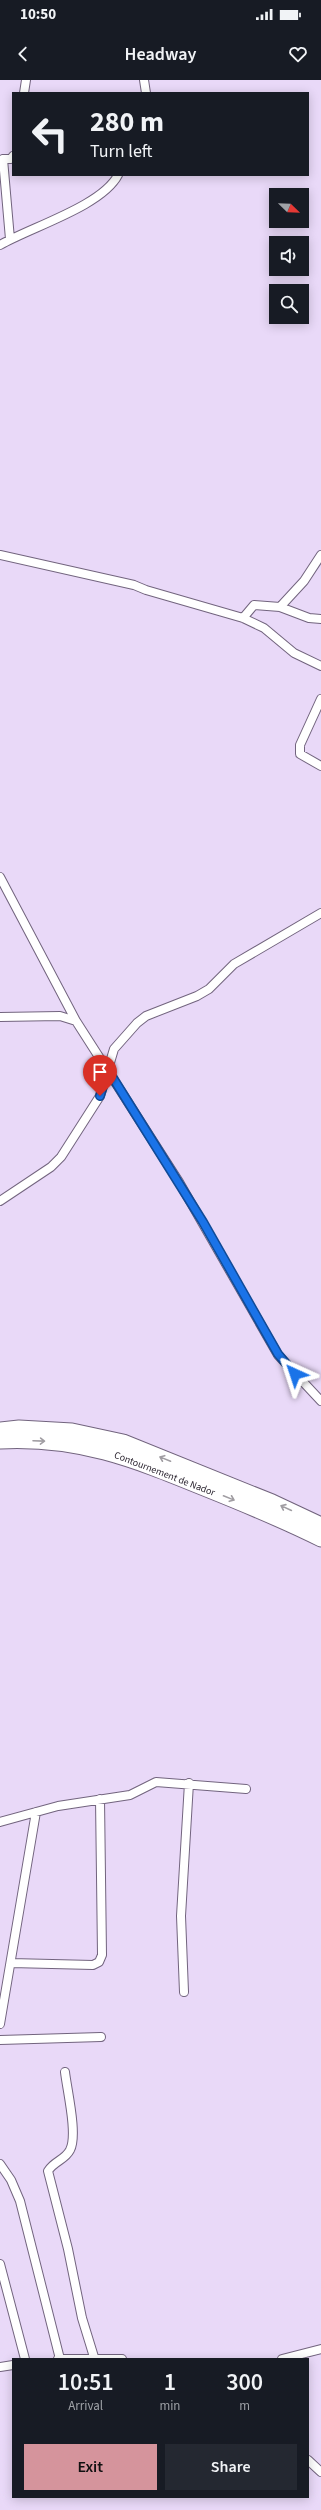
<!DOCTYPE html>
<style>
:root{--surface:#171b24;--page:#242831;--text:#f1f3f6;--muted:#9ea1a6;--accent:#d5949c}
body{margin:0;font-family:"Source Sans 3",sans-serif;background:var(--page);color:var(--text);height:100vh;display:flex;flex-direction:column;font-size:15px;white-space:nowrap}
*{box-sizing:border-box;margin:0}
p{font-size:13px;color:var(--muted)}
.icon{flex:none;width:22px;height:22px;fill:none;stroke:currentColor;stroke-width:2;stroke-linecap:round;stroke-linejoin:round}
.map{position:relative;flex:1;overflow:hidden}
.drawer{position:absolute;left:12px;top:2278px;width:297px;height:140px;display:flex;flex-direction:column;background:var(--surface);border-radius:0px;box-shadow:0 2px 10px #0003}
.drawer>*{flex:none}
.hud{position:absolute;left:12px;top:12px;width:297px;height:84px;border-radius:0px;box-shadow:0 2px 10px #0003;background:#171b24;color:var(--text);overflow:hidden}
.needle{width:26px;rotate:113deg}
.tools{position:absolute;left:269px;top:108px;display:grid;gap:8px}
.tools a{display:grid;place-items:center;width:40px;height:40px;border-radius:0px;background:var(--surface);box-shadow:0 2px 10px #0003;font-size:20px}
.pin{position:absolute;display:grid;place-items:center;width:34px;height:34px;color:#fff;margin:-41px -17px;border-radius:50% 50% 50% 0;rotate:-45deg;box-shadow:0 0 4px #0007}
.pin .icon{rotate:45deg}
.me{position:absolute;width:44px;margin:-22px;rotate:318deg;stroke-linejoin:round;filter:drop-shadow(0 0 3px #0008)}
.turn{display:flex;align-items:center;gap:14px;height:84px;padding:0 12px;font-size:18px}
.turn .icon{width:52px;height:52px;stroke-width:2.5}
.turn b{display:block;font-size:28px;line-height:34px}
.eta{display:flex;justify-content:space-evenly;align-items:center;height:68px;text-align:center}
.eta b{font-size:24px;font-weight:600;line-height:28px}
.primary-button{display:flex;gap:8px;margin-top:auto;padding:8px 12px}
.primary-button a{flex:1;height:46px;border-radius:0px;background:var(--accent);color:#111;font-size:16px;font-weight:600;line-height:46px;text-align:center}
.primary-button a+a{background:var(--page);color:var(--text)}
.status{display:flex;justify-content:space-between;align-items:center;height:28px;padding:0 20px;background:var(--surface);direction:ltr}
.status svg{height:11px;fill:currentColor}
header{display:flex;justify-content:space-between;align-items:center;height:52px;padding:0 12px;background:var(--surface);font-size:18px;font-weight:600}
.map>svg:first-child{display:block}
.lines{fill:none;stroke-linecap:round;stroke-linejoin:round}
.street-casing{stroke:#72647e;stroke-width:10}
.highway-casing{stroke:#72647e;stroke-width:17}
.street{stroke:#fff;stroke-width:8}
.highway{stroke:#fff;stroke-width:15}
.oneway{stroke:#a09da2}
.route-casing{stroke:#114b97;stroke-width:10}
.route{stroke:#1a73e8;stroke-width:7}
.labels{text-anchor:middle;stroke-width:4;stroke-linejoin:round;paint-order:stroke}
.street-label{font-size:10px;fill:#2c2631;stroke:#fff}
</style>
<div class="status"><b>10:50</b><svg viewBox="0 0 49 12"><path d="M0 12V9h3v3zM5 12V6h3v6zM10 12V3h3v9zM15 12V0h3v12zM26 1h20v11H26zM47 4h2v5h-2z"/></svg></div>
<header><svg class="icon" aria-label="back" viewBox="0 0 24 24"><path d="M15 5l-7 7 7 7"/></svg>Headway<svg class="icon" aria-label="heart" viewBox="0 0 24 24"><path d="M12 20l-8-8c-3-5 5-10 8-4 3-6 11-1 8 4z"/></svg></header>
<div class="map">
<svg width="321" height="2430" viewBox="0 0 321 2430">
<rect width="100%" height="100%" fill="#e9d9f8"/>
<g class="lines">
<g class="street-casing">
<path id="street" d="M144,0L146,13
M24,13L26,0
M10,159L3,79H11L13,76
M0,165C31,147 102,126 118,95
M0,475L134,505L146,510L243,538L264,548L294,573L321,586
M280,527L304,501L321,475
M243,538L254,525L280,527L309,538L321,539
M321,619L300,665V674L321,686
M0,797L76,941
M0,937L60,936L76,941L179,1102L278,1275L321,1321
M0,1121L51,1087L61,1077L100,1016L114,969L137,943L146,936L197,916L209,909L234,884L321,833
M0,1742L58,1726L130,1715L156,1702L246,1709
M11,1883L93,1885L99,1882L102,1875L100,1719
M184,1912L181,1836L189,1703
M0,1944L36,1732
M0,1960L101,1957
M65,1992C67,2010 78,2055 70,2070C65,2080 54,2081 48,2091L68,2169L82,2238L94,2277
M0,2084L11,2100L20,2121L60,2279
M0,2184L25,2279
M58,2279H122
M282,2279L321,2269
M0,2287L13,2285
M308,2380L321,2392"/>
</g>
<g class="highway-casing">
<path id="highway" d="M0,1350L19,1348L72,1351L123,1362L272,1422L321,1445
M0,1361C78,1357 133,1379 204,1408C244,1424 283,1440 321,1459"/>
</g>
<use href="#street" class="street"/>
<use href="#highway" class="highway"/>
</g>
<defs><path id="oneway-shaft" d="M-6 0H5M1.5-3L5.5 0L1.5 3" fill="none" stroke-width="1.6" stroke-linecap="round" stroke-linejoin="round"/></defs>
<g class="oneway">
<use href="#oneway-shaft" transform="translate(39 1361) rotate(2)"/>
<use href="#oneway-shaft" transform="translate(165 1379) rotate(-158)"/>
<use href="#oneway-shaft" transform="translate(229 1418) rotate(22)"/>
<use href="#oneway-shaft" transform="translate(286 1428) rotate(-155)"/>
</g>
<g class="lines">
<g class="route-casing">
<path id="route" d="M100,1016L108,990L203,1142L278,1274L295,1294"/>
</g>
<use href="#route" class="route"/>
</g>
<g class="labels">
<g class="street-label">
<text transform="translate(165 1393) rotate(21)" y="4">Contournement de Nador</text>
</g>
</g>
</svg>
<div class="tools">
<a><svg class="needle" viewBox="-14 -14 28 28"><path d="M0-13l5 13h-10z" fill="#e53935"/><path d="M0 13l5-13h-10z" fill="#9ea1a6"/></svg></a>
<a><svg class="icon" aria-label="sound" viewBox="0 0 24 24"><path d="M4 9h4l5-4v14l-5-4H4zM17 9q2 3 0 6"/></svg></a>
<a><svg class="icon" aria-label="search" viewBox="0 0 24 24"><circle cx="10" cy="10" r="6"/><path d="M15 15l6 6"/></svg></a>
</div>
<div class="pin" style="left:100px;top:1016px;background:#d93025"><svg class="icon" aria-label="arrive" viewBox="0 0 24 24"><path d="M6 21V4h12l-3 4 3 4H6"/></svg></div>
<svg class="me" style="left:295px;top:1294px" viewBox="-20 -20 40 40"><path d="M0-17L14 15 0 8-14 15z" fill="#1a73e8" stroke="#fff" stroke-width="4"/></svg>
<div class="hud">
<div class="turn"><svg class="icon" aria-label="left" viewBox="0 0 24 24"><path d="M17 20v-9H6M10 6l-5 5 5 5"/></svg><div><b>280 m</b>Turn left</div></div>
</div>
<section class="drawer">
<div class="eta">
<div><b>10:51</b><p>Arrival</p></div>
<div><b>1</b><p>min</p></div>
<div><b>300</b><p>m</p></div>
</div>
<div class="primary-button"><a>Exit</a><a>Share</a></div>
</section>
</div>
